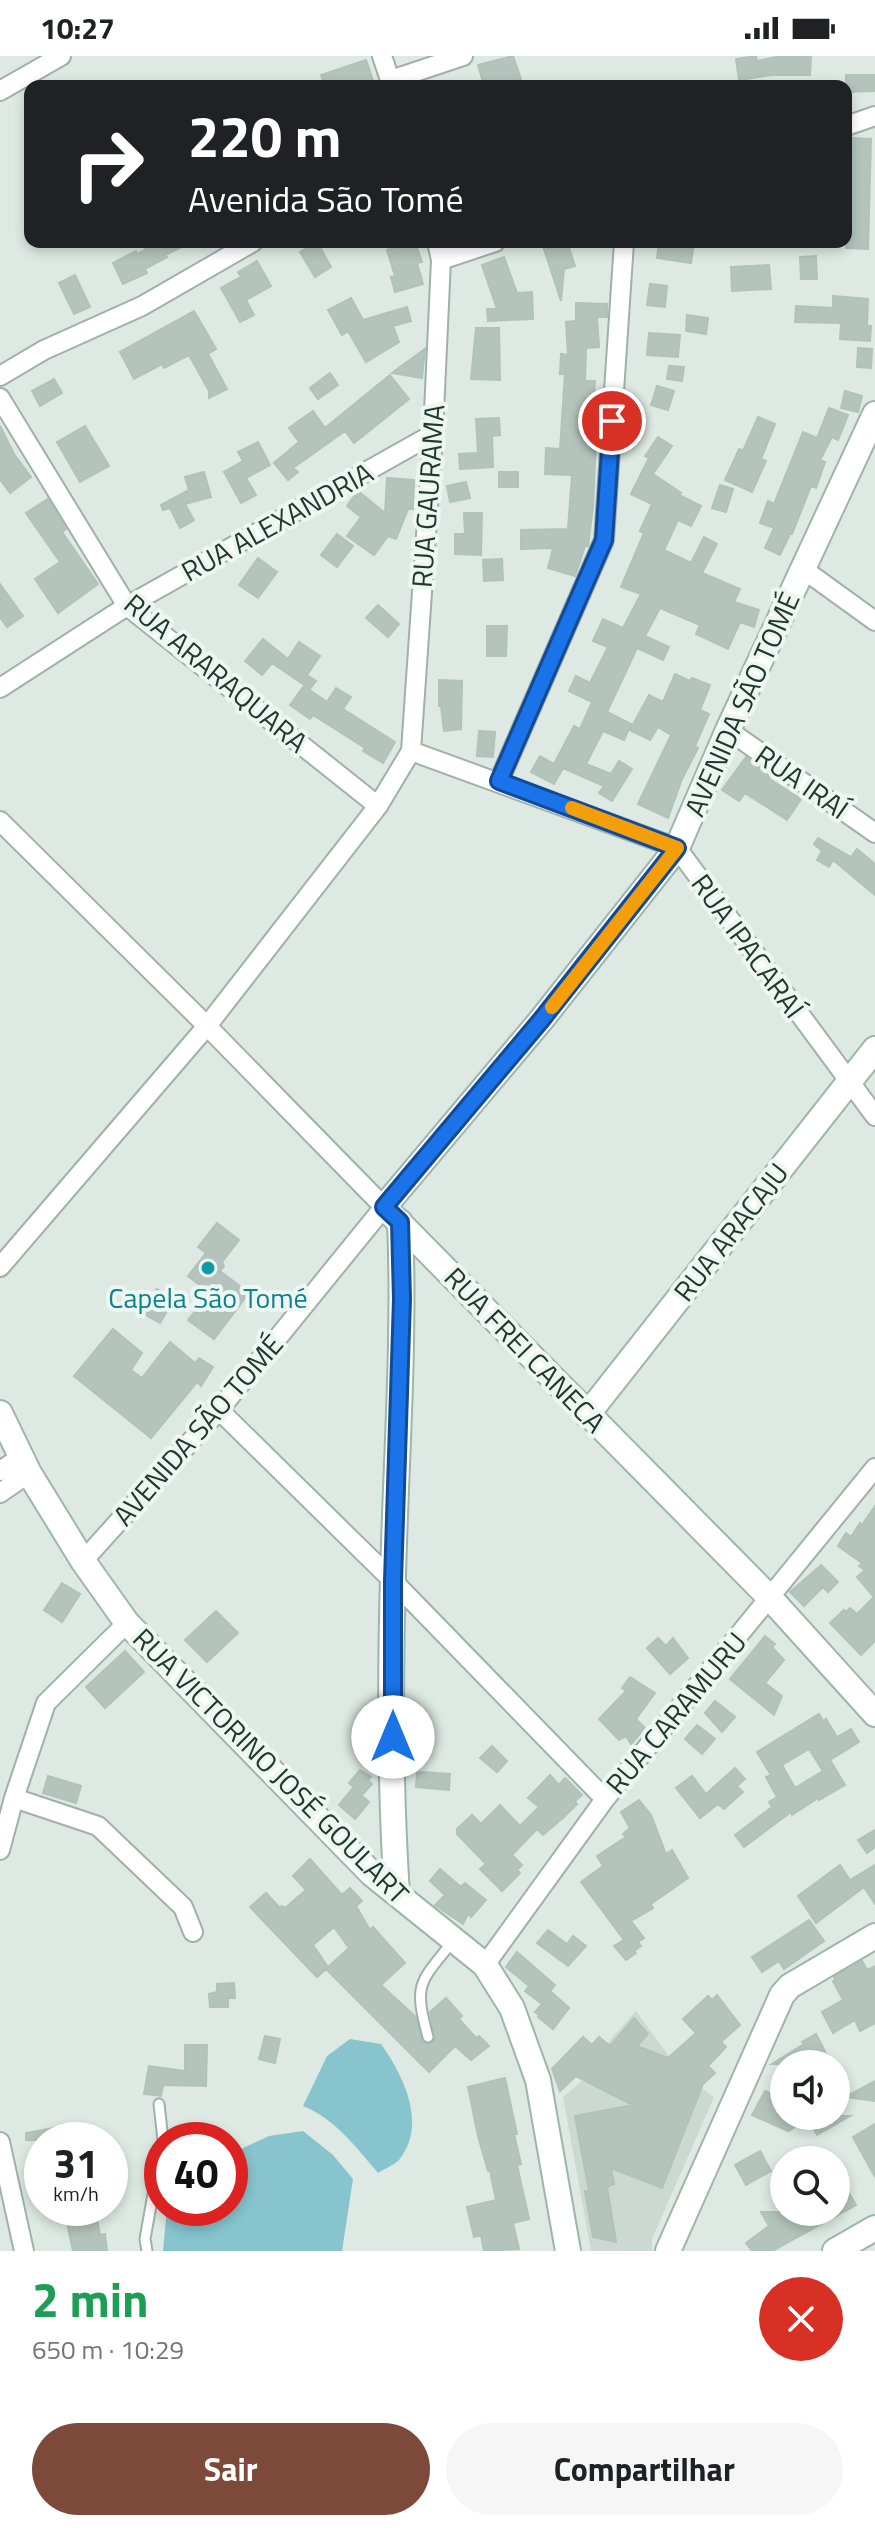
<!DOCTYPE html>
<html lang="pt">
<meta charset="utf-8">
<style>
:root{--surface:#fff;--page:#f6f6f6;--text:#202124;--muted:#757577;--accent:#7c493b}
body{margin:0;font-family:"Titillium Web",sans-serif;background:var(--page);color:var(--text);height:100vh;display:flex;flex-direction:column;font-size:30px;white-space:nowrap}
*{box-sizing:border-box;margin:0}
p{font-size:26px;color:var(--muted)}
.icon{flex:none;width:44px;height:44px;fill:none;stroke:currentColor;stroke-width:2;stroke-linecap:round;stroke-linejoin:round}
.map{position:relative;height:2195px;overflow:hidden}
.panel{display:flex;flex-direction:column;background:var(--surface);flex:1}
.panel>*{flex:none}
.hud{position:absolute;left:24px;top:24px;width:828px;height:168px;border-radius:16px;box-shadow:0 4px 12px #0003;background:#202124;color:#fff;overflow:hidden}
.buttons{position:absolute;left:770px;top:1994px;display:grid;gap:16px}
.buttons a{display:grid;place-items:center;width:80px;height:80px;border-radius:50%;background:var(--surface);box-shadow:0 4px 12px #0003;font-size:40px}
.speed{position:absolute;left:24px;top:2066px;display:flex;gap:16px;font-size:40px;font-weight:700;text-align:center}
.speed>*{display:grid;place-content:center;width:104px;height:104px;border-radius:50%;background:var(--surface);box-shadow:0 4px 12px #0003;line-height:1}
.speed small{font-size:20px;font-weight:400}
.speed .limit{border:12px solid #d22;background:#fff;color:#111}
.pin{position:absolute;display:grid;place-items:center;width:68px;height:68px;color:#fff;margin:-34px;border:4px solid #fff;border-radius:50%;box-shadow:0 2px 8px #0007}
.me{position:absolute;width:88px;margin:-44px;rotate:0deg;stroke-linejoin:round;filter:drop-shadow(0 0 6px #0008)}
.turn{display:flex;align-items:center;gap:28px;height:168px;padding:0 32px;font-size:36px}
.turn .icon{width:104px;height:104px;stroke-width:2.5}
.turn b{display:block;font-size:56px;line-height:68px}
.round{display:grid;place-items:center;flex:none;width:84px;height:84px;border-radius:42px;background:var(--page)}
.headline{display:flex;align-items:center;justify-content:space-between;height:136px;padding:0 32px}
h1{font-size:48px;font-weight:700;line-height:60px;color:#1e9e55}
.action{display:flex;gap:16px;margin-top:auto;padding:16px 32px}
.action a{flex:1;height:92px;border-radius:48px;background:var(--accent);color:#fff;font-size:32px;font-weight:700;line-height:92px;text-align:center}
.action a+a{background:var(--page);color:var(--text)}
.status{display:flex;justify-content:space-between;align-items:center;height:56px;padding:0 40px;background:var(--surface);direction:ltr}
.status svg{height:22px;fill:currentColor}
.map>svg:first-child{display:block}
.built{fill:#ccd9d3}
.water{fill:#87c4cd}
.building{fill:#b4c4bd;stroke:#b1c2bb;stroke-width:2;fill-rule:evenodd}
.lines{fill:none;stroke-linecap:round;stroke-linejoin:round}
.lane-casing{stroke:#a1b0ab;stroke-width:13}
.street-casing{stroke:#a1b0ab;stroke-width:22}
.secondary-casing{stroke:#9eb5ac;stroke-width:28}
.lane{stroke:#fff;stroke-width:9}
.street{stroke:#fff;stroke-width:18}
.secondary{stroke:#fff;stroke-width:24}
.route-casing{stroke:#114b97;stroke-width:20}
.route{stroke:#1a73e8;stroke-width:14}
.slow{stroke:#f59e0b;stroke-width:14}
.culture-dot{fill:#0f9aa8;stroke:#eef6f2;stroke-width:3}
.labels{text-anchor:middle;stroke-width:8;stroke-linejoin:round;paint-order:stroke}
.street-label{font-size:28px;fill:#203831;stroke:#eef6f2}
.culture-label{font-size:28px;fill:#0d838f;stroke:#eef6f2}
</style>
<div class="status"><b>10:27</b><svg viewBox="0 0 49 12"><path d="M0 12V9h3v3zM5 12V6h3v6zM10 12V3h3v9zM15 12V0h3v12zM26 1h20v11H26zM47 4h2v5h-2z"/></svg></div>
<div class="map">
<svg width="875" height="2195" viewBox="0 0 875 2195">
<rect width="100%" height="100%" fill="#dee9e4"/>
<path class="built" d="M636,1955L682,2018L714,2041L652,2183V2195H591L563,2041L588,2020L611,1983Z"/>
<path class="water" d="M350,1983L381,1988C403,2019 428,2068 399,2104C394,2109 384,2113 378,2117C356,2091 335,2063 303,2050L327,2000Z
M303,2075L333,2099L353,2123L342,2195H163L167,2152H230V2098L269,2080Z"/>
<path class="building" d="M513,0L521,23L500,30H484L478,9Z
M756,0L757,5L781,0H811L810,19H772L739,24L736,3Z
M366,4L375,30H325L321,19Z
M846,19H875V35L846,36Z
M852,82L871,83L868,193L846,192V120H850Z
M158,186H192L165,199L167,201L145,213L147,217L123,228L113,207L136,195L137,198Z
M317,186L331,211L315,221L300,196Z
M415,186L422,206L417,207L423,228L395,236L391,221L395,220L387,194Z
M556,186H567L575,210L564,213L561,245L543,190Z
M659,186H694L691,207L657,202Z
M816,200L817,223H801L800,201Z
M504,201L517,237L532,236L533,263L488,265L487,253H497L482,209Z
M257,205L271,230L246,244L254,259L240,266L221,232L241,221L238,216Z
M769,209L771,233L732,235L731,211Z
M75,219L90,251L74,258L59,227Z
M650,228L667,230L665,251L647,249Z
M833,240L868,243L867,270H871L870,285L840,283L841,267L795,266L796,250L833,252Z
M351,242L363,264L407,251L411,265L393,270L399,286L366,306L348,275L342,279L328,254Z
M576,247L607,248V261H597L599,291L586,292L585,325H595L590,384L596,385L593,451L588,490H585L575,520L548,512L553,492L521,493V474L568,473L572,419L545,418L546,392L560,393L565,318H560L561,298L568,299L566,266L576,265Z
M194,255L216,293L208,298L227,333L209,342V335L189,299L164,312L162,308L134,323L120,296Z
M687,259L708,262L706,278L686,275Z
M476,272H499L500,324L471,323Z
M649,277L680,279L678,301L647,299Z
M858,292L872,293L871,312L857,311Z
M425,293L422,322L392,317Z
M669,310L684,311L682,325L667,323Z
M330,317L338,329L318,343L310,332Z
M390,319L409,343L354,387L345,375L293,412L298,416L288,424L274,407L299,386L289,372L313,355L325,372Z
M54,323L62,337L40,350L32,335Z
M657,330L674,335L668,354L651,349Z
M845,335L862,340L858,356L841,352Z
M829,352L848,359L838,384L832,381L820,404L825,406L816,432L811,430L792,478H790L780,499L765,492L774,472L760,467L768,445L774,448L803,376L817,382Z
M758,361L775,368L761,403L766,405L752,436L725,424L739,393L743,395Z
M499,362L500,379L492,380L493,411L460,413L459,398L478,397L476,363Z
M0,370L14,398L31,421L10,437L0,423Z
M85,370L109,410L80,426L57,386Z
M658,381L672,390L653,418L681,437L679,439L701,450L691,470L678,464L664,494L691,507L704,481L717,488L702,517L740,533L734,546L759,554L754,571L740,566L728,593L696,578L700,569L660,552L645,580L669,591L663,604L637,592L607,656L631,668L624,684L603,675L586,708L611,718L619,705L632,713L612,745L599,737L604,730L563,712L554,728L531,716L540,700L554,708L574,670L580,673L592,646L569,635L576,620L590,627L608,591L593,585L603,563L623,572L641,538L621,531L644,477L640,475L652,448L631,438L649,402L645,400Z
M258,386L270,409L246,422L256,439L241,447L224,416L243,405L238,396Z
M204,416L211,441L185,448L194,464L180,472L170,452L163,454L161,449L189,434L185,421Z
M499,416H518V431H499Z
M387,422L414,424L413,453H408L396,483L388,480L374,499L347,480L361,461L347,450L358,435L385,457Z
M466,426L470,442L450,446L447,430Z
M720,429L733,433L726,456L712,452Z
M48,443L66,473L62,476L98,528L58,557L35,523L60,506L26,457Z
M464,457H482L481,499L455,498V478H465Z
M337,478L353,490L337,511L321,499Z
M258,502L277,516L258,542L239,529Z
M502,503L503,524L484,525L483,504Z
M0,528L23,560L7,571L0,561Z
M378,549L399,568L388,581L366,562Z
M487,570H507L506,600H487Z
M263,583L288,603L299,586L320,600L307,619L316,625L310,633L272,607L262,619L245,605Z
M675,618L690,625L692,622L710,629L700,654L709,658L695,690L698,692L682,723L668,762L638,748L671,679L658,671L650,684L630,674L649,639L663,646Z
M439,624L462,625L461,673L444,675L441,650H439Z
M304,630L327,646L336,632L351,641L343,653L395,686L383,707L363,695L365,692L332,671L313,659L310,663L290,649Z
M479,675L495,676L493,701L477,700Z
M746,701L771,719L768,722L801,743L787,764L745,737L739,745L722,734Z
M818,782L851,801L857,793L875,808V839L833,804L829,811L817,804L822,795L814,788Z
M217,1167L239,1184L222,1206L224,1210L220,1215L249,1237L214,1283L188,1264L210,1237L188,1220L206,1197L198,1191Z
M157,1233L174,1243L160,1267L142,1257Z
M113,1273L142,1297L131,1314L142,1322L170,1286L195,1307L199,1302L213,1311L201,1330L197,1326L151,1382L74,1320Z
M875,1450V1585L861,1599L830,1567L844,1554L846,1556L850,1552L857,1558L874,1541L857,1521L865,1514L859,1510L862,1507L838,1490L846,1477L851,1481L860,1467L862,1469Z
M821,1509L838,1526L828,1536L823,1531L804,1550L790,1536Z
M62,1527L80,1538L62,1566L44,1554Z
M216,1555L238,1577L207,1606L185,1584Z
M765,1580L775,1588L772,1591L784,1604L765,1627L782,1640L774,1659L730,1623Z
M658,1582L666,1590L673,1582L688,1602L670,1618L647,1592Z
M125,1595L144,1616L105,1652L86,1631Z
M630,1621L655,1637L636,1663L645,1672L631,1688L626,1680L619,1684L599,1663L626,1635L622,1632Z
M715,1645L735,1661L722,1676L705,1657Z
M819,1658L823,1665L826,1663L837,1681L851,1673L859,1686L830,1704L845,1729L819,1744L818,1742L792,1759L791,1756L744,1791L735,1779L772,1751L769,1746L777,1741L766,1721L771,1719L757,1696ZM809,1693L823,1715L795,1732L782,1709Z
M697,1669L715,1683L702,1698L685,1683Z
M492,1690L507,1705L497,1716L480,1702Z
M735,1712L745,1723L737,1730L743,1736L724,1753L718,1748L700,1762L676,1732L692,1720L706,1738Z
M360,1714L371,1721L368,1724L372,1728L363,1738L349,1727Z
M422,1716L450,1718L449,1734L416,1731L417,1717Z
M550,1719L559,1729L565,1722L582,1739L575,1745L577,1748L564,1761L543,1779L537,1773L512,1799L522,1809L517,1814L520,1817L502,1835L480,1813L486,1808L457,1778V1773L472,1759L481,1768L500,1749L520,1770L539,1751L528,1742Z
M48,1720L81,1730L76,1747L43,1737Z
M353,1732L369,1746L355,1763L339,1749Z
M639,1744L651,1759L666,1798L672,1794L688,1822L651,1848L653,1852L631,1865L644,1882L638,1886L641,1890L634,1895L636,1897L626,1904L614,1890L624,1884L581,1826L603,1810L597,1800L626,1781L623,1778L630,1772L621,1756Z
M875,1774V1791L867,1797L858,1784Z
M310,1803L342,1839L350,1832L362,1845L356,1850L370,1874L373,1871L405,1907L381,1929L416,1961L422,1986L429,1988L435,1984L430,1956L446,1942L462,1960L459,1963L476,1982L479,1980L489,1990L471,2004L455,1990L429,2016L326,1913L349,1892L334,1871L313,1889L328,1911L317,1921L250,1851L266,1837L280,1852L282,1850L285,1852L306,1834L293,1820Z
M840,1809L850,1824L875,1809V1848L864,1831L816,1867L798,1840Z
M440,1813L461,1831L465,1827L486,1844L471,1861L468,1858L463,1868L435,1849L445,1839L430,1825Z
M809,1864L824,1885L784,1913L779,1905L762,1916L752,1901Z
M548,1874L567,1888L573,1880L586,1890L568,1910L537,1887Z
M517,1896L555,1929L550,1935L569,1952L553,1973L538,1961L539,1959L535,1956L542,1948L525,1935L529,1930L506,1911Z
M862,1905L867,1914L875,1910V1967L860,1975L855,1964L833,1977L822,1956L843,1944L833,1925L836,1924L834,1921Z
M234,1927L235,1942H228V1951H210L209,1938L217,1936V1928Z
M717,1939L740,1969L721,1986L726,1991L708,2010L715,2017L703,2028L662,2132L611,2112L614,2128L607,2131L616,2186L593,2181L585,2135H589L575,2060L633,2049L576,2020L560,2035L552,2013L583,1981L592,1989L599,1981L610,1990L634,1962L648,1978L637,1990L668,2002L696,1977L683,1963L708,1940L712,1944Z
M816,1978L829,2003L819,2008H772L804,1988L802,1986Z
M265,1980L280,1983L275,2007L259,2003Z
M185,1989H207L206,2030L163,2029L161,2040L144,2038L149,2010L185,2015Z
M505,2022L517,2078H514L521,2108L517,2109L529,2163L513,2167L519,2193L484,2195L481,2179L474,2181L467,2151L496,2144L490,2115H488L478,2080L468,2031Z
M875,2025V2045L846,2041Z
M765,2035L780,2042L784,2049V2060H850L817,2079L808,2063L788,2075L752,2059Z
M81,2067L84,2084H26V2077Z
M875,2068V2121L853,2081Z
M760,2095L771,2115L746,2129L735,2109Z
M836,2115L856,2149L772,2195H752L746,2187L769,2170L761,2156H836Z
M76,2152H95L100,2179L105,2178L107,2195H73L65,2157L77,2156Z"/>
<g class="lines">
<g class="lane-casing">
<path id="lane" d="M428,1981C413,1926 420,1927 453,1885
M159,2048L163,2084
M147,2195L145,2183L162,2088"/>
</g>
<g class="street-casing">
<path id="street" d="M382,0L392,30
M391,24L463,0
M0,35L61,0
M846,70L875,60
M441,204L495,186
M0,320L44,294L142,250L253,186
M0,342L127,550L378,750
M803,513L875,565
M0,632L127,550L433,378
M728,674L875,777
M411,695L677,792L875,1060
M499,725L604,484L624,186
M0,765L207,970L384,1151L219,1354L83,1505
M0,1211L207,970L378,750L411,695L433,378L441,204L437,186
M219,1354L393,1525L605,1743
M0,1415L21,1401
M0,1437L29,1417
M14,1742L98,1770L183,1851L193,1876
M0,1794L14,1742L46,1647L127,1567
M485,1909L605,1743L875,1412
M0,2086L24,2195"/>
</g>
<g class="secondary-casing">
<path id="secondary" d="M875,358L728,674L677,792L542,963L384,1151L771,1543L875,1658
M0,1357L29,1417L83,1505L127,1567L372,1818L485,1909L512,1952L538,2024L568,2195
M587,1359L875,993
M397,1838C390,1733 390,1625 393,1520C396,1402 405,1284 400,1166
M668,2195L782,1939L790,1930L875,1880
M835,2195L875,2172"/>
</g>
<use href="#lane" class="lane"/>
<use href="#street" class="street"/>
<use href="#secondary" class="secondary"/>
</g>
<g class="lines">
<g class="route-casing">
<path id="route" d="M393,1681V1525L402,1243L400,1166L384,1151L542,963L677,792L499,725L604,484L612,365"/>
</g>
<use href="#route" class="route"/>
<path class="slow" d="M552,951L677,792L572,752"/>
</g>
<circle class="culture-dot" cx="208" cy="1212" r="8"/>
<g class="labels">
<g class="street-label">
<text transform="translate(428 440) rotate(-86)" y="10">RUA GAURAMA</text>
<text transform="translate(277 466) rotate(-29)" y="10">RUA ALEXANDRIA</text>
<text transform="translate(216 617) rotate(40)" y="10">RUA ARARAQUARA</text>
<text transform="translate(742 648) rotate(-66)" y="10">AVENIDA SÃO TOMÉ</text>
<text transform="translate(802 726) rotate(35)" y="10">RUA IRAÍ</text>
<text transform="translate(748 890) rotate(54)" y="10">RUA IPACARAÍ</text>
<text transform="translate(731 1176) rotate(-52)" y="10">RUA ARACAJU</text>
<text transform="translate(525 1294) rotate(46)" y="10">RUA FREI CANECA</text>
<text transform="translate(198 1374) rotate(-49)" y="10">AVENIDA SÃO TOMÉ</text>
<text transform="translate(676 1657) rotate(-50)" y="10">RUA CARAMURU</text>
<text transform="translate(271 1710) rotate(45)" y="10">RUA VICTORINO JOSÉ GOULART</text>
</g>
<g class="culture-label">
<text x="208" y="1252">Capela São Tomé</text>
</g>
</g>
</svg>
<div class="buttons">
<a><svg class="icon" aria-label="sound" viewBox="0 0 24 24"><path d="M4 9h4l5-4v14l-5-4H4zM17 9q2 3 0 6"/></svg></a>
<a><svg class="icon" aria-label="search" viewBox="0 0 24 24"><circle cx="10" cy="10" r="6"/><path d="M15 15l6 6"/></svg></a>
</div>
<div class="speed"><div>31<small>km/h</small></div><div class="limit">40</div></div>
<div class="pin" style="left:612px;top:365px;background:#d93025"><svg class="icon" aria-label="arrive" viewBox="0 0 24 24"><path d="M6 21V4h12l-3 4 3 4H6"/></svg></div>
<svg class="me" style="left:393px;top:1681px" viewBox="-20 -20 40 40"><circle r="19" fill="#fff"/><path d="M0-13L10 11 0 6-10 11z" fill="#1a73e8"/></svg>
<div class="hud">
<div class="turn"><svg class="icon" aria-label="right" viewBox="0 0 24 24"><path d="M7 20v-9h11M14 6l5 5-5 5"/></svg><div><b>220 m</b>Avenida São Tomé</div></div>
</div>
</div>
<section class="panel">
<div class="headline"><div><h1>2 min</h1><p>650 m · 10:29</p></div><a class="round" style="background:#d93025;color:#fff"><svg class="icon" aria-label="close" viewBox="0 0 24 24"><path d="M6 6l12 12M18 6L6 18"/></svg></a></div>
<div class="action"><a>Sair</a><a>Compartilhar</a></div>
</section>
